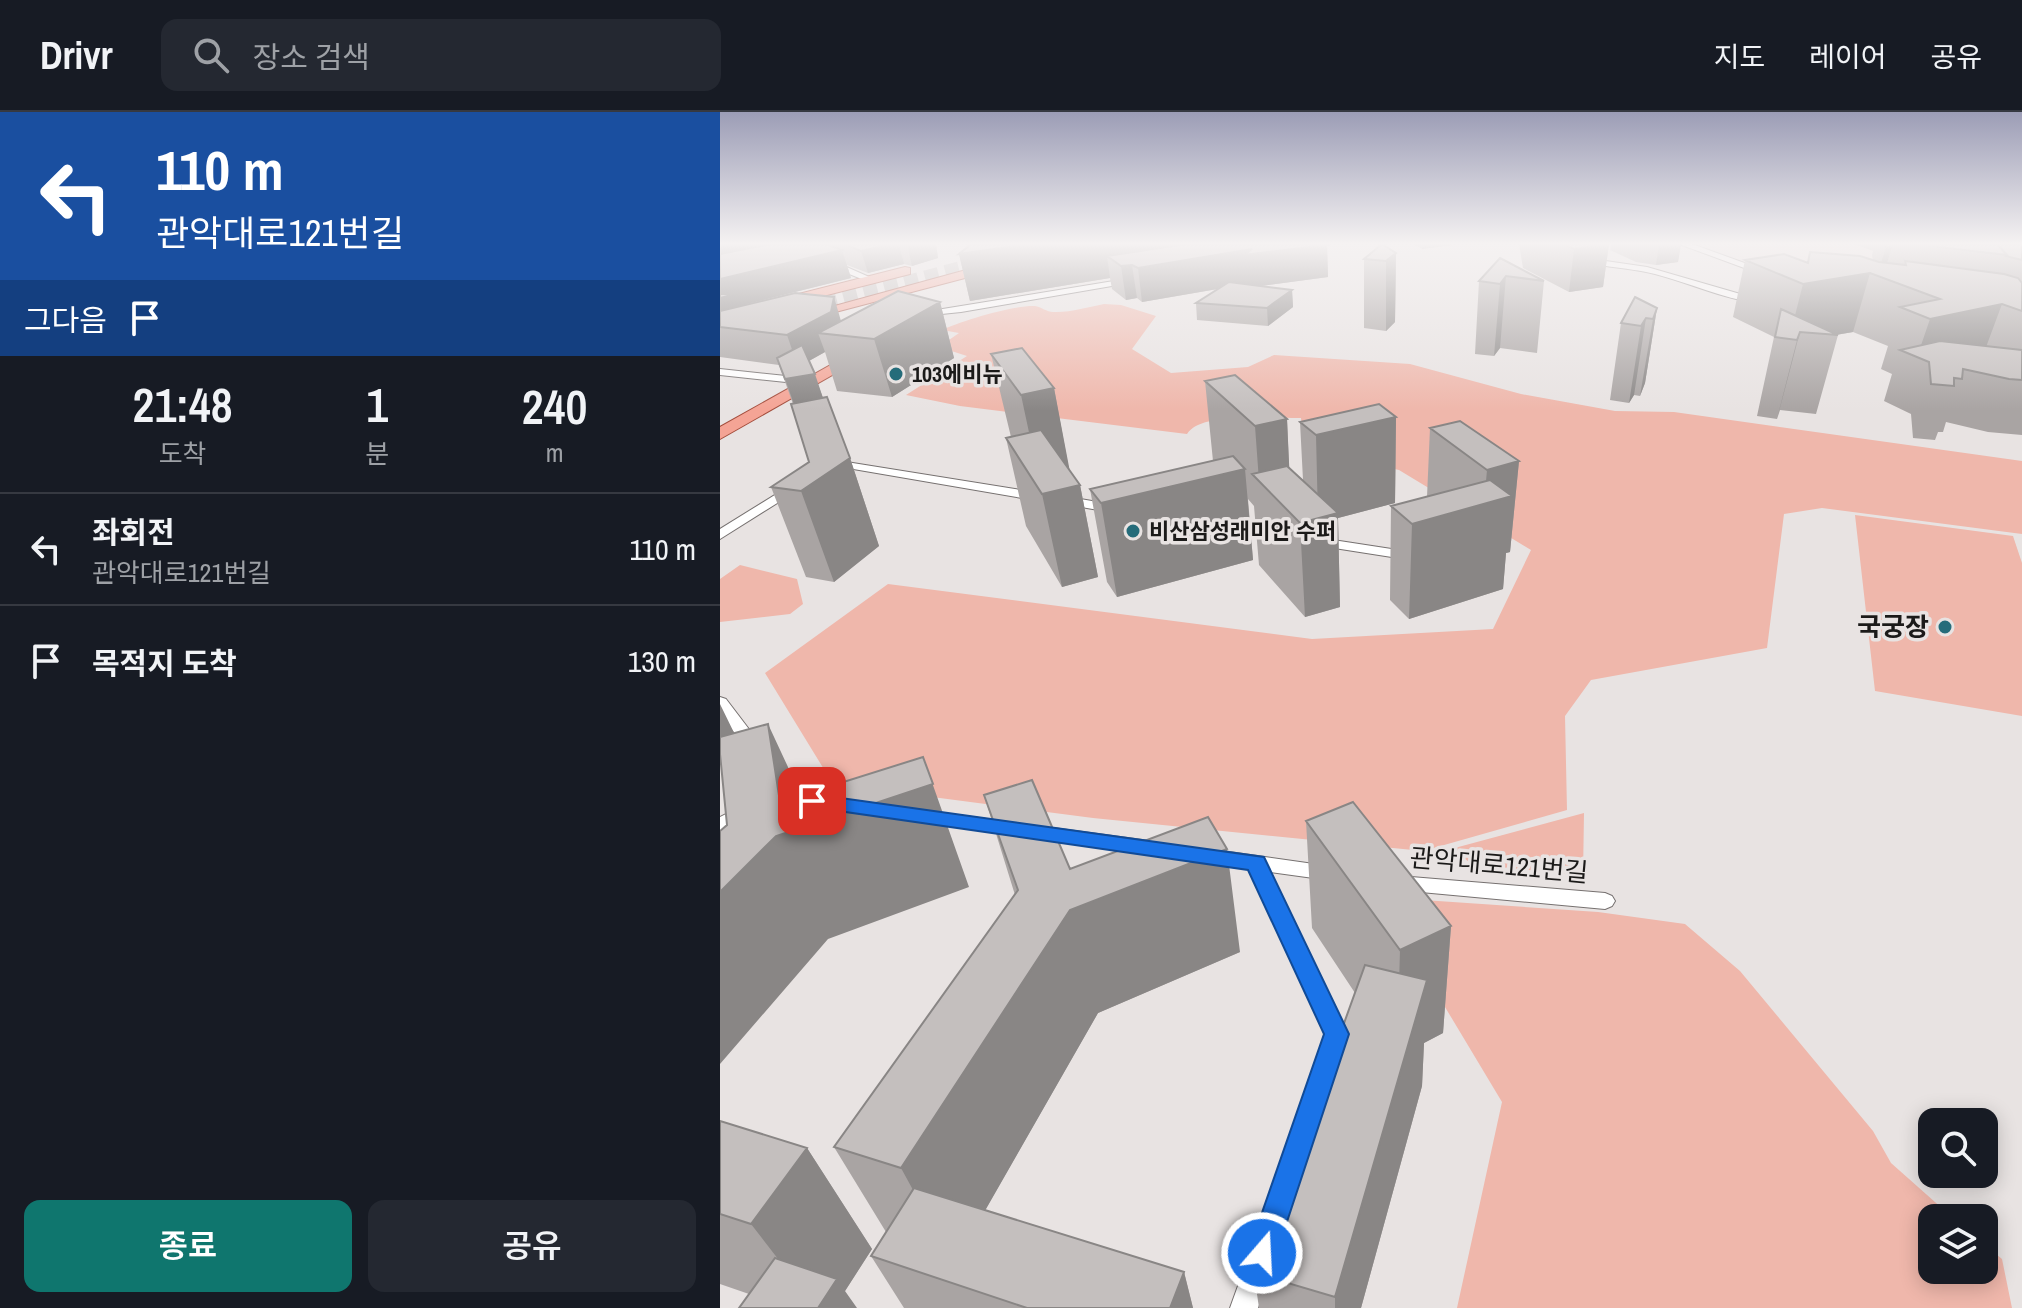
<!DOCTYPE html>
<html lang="ko">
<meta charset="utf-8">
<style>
:root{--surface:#171b24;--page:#242831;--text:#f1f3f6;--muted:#9ea1a6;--line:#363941;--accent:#0f766e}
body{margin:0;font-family:"Archivo Narrow","Noto Sans KR",sans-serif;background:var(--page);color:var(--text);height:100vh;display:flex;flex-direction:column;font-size:30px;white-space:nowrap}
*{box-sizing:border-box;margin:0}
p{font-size:26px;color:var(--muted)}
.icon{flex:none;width:44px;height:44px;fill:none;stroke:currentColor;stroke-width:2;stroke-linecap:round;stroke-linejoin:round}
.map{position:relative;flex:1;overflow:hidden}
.side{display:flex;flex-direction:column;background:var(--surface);width:720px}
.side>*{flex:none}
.hud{background:#1a4fa0;color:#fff;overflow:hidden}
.controls{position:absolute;left:1198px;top:996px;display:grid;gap:16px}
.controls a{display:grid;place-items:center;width:80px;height:80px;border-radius:16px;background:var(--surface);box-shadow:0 4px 20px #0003;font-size:40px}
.pin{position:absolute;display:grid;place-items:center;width:68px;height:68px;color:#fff;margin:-34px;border-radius:16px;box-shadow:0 4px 12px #0006}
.me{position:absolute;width:88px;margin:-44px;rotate:19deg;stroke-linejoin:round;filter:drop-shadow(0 0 6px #0008)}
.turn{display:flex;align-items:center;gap:28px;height:168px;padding:0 24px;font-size:36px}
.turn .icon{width:104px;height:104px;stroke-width:2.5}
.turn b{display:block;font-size:56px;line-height:68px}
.then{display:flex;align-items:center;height:76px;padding:0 24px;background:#0003;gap:16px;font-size:30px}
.eta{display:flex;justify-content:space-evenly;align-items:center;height:136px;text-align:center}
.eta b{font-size:48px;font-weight:600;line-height:56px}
.cta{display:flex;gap:16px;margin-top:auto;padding:16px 24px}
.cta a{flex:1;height:92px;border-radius:16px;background:var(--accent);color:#fff;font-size:32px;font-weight:600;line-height:92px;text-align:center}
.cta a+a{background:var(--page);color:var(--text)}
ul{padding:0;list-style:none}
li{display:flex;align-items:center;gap:24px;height:112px;padding:0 24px;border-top:2px solid var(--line)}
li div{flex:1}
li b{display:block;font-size:30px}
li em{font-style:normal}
header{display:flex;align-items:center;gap:48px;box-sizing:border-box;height:112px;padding:0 40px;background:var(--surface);border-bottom:2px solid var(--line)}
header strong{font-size:38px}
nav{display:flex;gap:44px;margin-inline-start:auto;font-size:28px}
.search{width:560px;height:72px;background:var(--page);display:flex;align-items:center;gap:20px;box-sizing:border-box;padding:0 28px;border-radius:16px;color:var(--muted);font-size:30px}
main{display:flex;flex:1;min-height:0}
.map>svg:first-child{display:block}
.built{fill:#e4d6d3}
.green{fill:#efb7ab}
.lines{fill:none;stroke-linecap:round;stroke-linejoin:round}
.primary-tunnel{stroke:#bfbbba;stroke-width:14;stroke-dasharray:14 7;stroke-linecap:butt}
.minor-casing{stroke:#767170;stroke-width:2}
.tertiary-casing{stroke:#767170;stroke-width:2}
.primary-casing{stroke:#a34d3c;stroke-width:2}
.minor{fill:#fff;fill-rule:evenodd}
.tertiary{fill:#fff;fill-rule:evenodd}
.primary{fill:#f4a495;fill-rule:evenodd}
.wall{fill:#a9a4a3}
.shaded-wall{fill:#898685}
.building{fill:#c4bfbe;stroke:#898685;stroke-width:2}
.route{fill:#1a73e8;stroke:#114b97;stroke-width:2}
.poi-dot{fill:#256c7a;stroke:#e8e3e2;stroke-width:3}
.labels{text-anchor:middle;stroke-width:7;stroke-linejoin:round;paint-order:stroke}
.far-poi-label{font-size:22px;font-weight:bold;fill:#1b1a19;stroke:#e8e3e2;text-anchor:start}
.poi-label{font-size:26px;font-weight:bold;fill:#1b1a19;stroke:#e8e3e2;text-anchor:end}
.street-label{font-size:26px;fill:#1b1a19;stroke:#e8e3e2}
</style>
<header>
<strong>Drivr</strong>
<div class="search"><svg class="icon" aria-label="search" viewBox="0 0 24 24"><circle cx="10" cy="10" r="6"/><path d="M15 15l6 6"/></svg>장소 검색</div>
<nav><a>지도</a><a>레이어</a><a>공유</a></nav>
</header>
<main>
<section class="side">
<div class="hud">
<div class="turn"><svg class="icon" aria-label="left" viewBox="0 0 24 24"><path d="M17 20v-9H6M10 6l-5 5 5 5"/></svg><div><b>110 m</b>관악대로121번길</div></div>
<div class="then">그다음<svg class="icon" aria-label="arrive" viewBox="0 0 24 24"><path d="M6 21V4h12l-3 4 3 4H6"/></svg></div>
</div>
<div class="eta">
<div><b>21:48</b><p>도착</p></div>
<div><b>1</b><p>분</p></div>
<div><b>240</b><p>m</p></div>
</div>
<ul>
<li><svg class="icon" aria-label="left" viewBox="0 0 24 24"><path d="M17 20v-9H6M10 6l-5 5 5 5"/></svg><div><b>좌회전</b><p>관악대로121번길</p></div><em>110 m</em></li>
<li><svg class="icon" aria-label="arrive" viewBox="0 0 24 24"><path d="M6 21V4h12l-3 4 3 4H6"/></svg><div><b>목적지 도착</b></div><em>130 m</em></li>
</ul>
<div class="cta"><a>종료</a><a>공유</a></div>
</section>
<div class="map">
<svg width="1302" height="1196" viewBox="0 0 1302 1196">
<rect width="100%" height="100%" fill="#e8e3e2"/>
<path class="built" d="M974,132H1302L1125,185Z"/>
<path class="green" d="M384,192L401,193L436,204L412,237L451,261L528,255L554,243L690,252L801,282L895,299L954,300L1302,349V422L1102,396L1064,402L1047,536L871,568L845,604L847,698L703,739L373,706L113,672L45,561L168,472L592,527L773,517L811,438L679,358L584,337L581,306C555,306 481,299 467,322L240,294L186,283L247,244L219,235L239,221L222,218C240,209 294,193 315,194C321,195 327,200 333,200C349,201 368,195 384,192Z
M1135,403L1293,424L1302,451V604L1155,579Z
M20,453L77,467L83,492L70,502L0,510V467Z
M864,701L863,764L752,752L731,737Z
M659,785L878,800L965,812L1020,859L1153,1019L1171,1051L1233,1106H1212V1158H1264V1132L1282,1147L1292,1196H737L782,990Z"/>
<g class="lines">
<path class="primary-tunnel" d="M83,197L334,132"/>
<g class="minor-casing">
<path id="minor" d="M829,132H837L872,147L927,155L1041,188L1037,191C1001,186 970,171 935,162C900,153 859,157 829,132Z
M107,149H113L156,168L149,170L107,153Z
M412,166L415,170L241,200L202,204L198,201Z
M0,257L85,266L90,269L85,272L0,263Z
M114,348L320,381L326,385L320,389L110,353L108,351Z
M74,371L80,375L78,378L0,427V417Z
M343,384L395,393L401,397L395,401L339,391L337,388Z
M600,426L691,440L698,444L691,448L595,433L594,430Z
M0,585L6,587L41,633L43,637L41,641H29L0,601Z
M24,693L30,695L33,699L30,703L0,720V705Z
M207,699L430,729L437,731L439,736L437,741L430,743L201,709L198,705L201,701Z
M488,737L608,754L615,756L618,761L615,766L608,768L550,760L628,922L572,1092L568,1101L559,1104L550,1101L546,1092L606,922L529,757L481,749L479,744L481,739Z
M679,764L885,781L892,784L895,789L892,794L885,797L679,778L672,776L669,771L672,766Z
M541,1131L550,1135L554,1144L538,1196H510L532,1135Z"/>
</g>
<g class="tertiary-casing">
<path id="tertiary" d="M959,132H972L1055,162L1046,164Z"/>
</g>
<g class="primary-casing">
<path id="primary" d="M279,149L283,150V156L85,208L78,204Z
M185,155L190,156V162L0,210V202Z
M139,237L144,239V245L0,327V315Z"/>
</g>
<use href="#minor" class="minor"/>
<use href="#tertiary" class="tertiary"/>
<use href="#primary" class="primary"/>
</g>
<path class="wall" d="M0,132H216L218,146L192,154L184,152L148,161L127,153L131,166L27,192L121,209L220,190L234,246L172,285L117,279L105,240L89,249L103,286L130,346L159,434L114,470L86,465L51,375L89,350L73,292L59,253L0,245Z
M693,132H732V133L702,137Z
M799,132H889L883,175L849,180L803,156Z
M891,132H961L958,150L936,153L916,150L890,138Z
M1134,132H1302V323L1268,320L1226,310L1223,320H1218L1215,328L1193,326L1191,302L1164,289L1172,262L1161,257L1168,234L1133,220L1116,223H1118L1096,302L1060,298L1057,307L1037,304L1054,225L1013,205L1025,148L1087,151L1153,149L1152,143L1153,139Z
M607,133L608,165L540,174L572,178L573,195L548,214L477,208L476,191L498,177L422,190L417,186L406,188L392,177L390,166L250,189L239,142Z
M676,141L675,210L666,219L644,216V147Z
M780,146L824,169L817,241L780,236L774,244L755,242L759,169Z
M937,196L925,271L920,284L914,283L909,291L890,288L901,211Z
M271,242L334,276L349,358L360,373L378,465L342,475L306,414L286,326L291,325Z
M485,269L567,307L569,356L583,368L580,310L676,305L675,391L618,406L620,495L585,505L539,453L534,394L528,387L533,448L397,485L387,470L370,377L493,349Z
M710,316L799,349L790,440L786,441L783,477L689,507L670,488L671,394L707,385Z
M264,683L350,757L520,840L378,901L265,1098L464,1160L473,1196H184L151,1144L166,1120L114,1035L295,783Z
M586,709L731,814L723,921L704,931L702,974L641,1196H539L534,1161L635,881L592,816Z
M0,1009L87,1036L152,1137L125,1179L29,1182L0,1172Z"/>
<path class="shaded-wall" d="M9,132H76L0,164V134Z
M171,132H179L184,152L148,161L141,139Z
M187,132H216L218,146L192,154Z
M304,132L607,133L608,165L526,176V172L422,190L418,156L412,153L417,186L406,188L401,154L387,144L390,166L250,189L239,142Z
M703,132H732V133L702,137Z
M889,132L883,175L849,180L854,137Z
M939,132H961L958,150L936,153Z
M1166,135H1172L1163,164H1157Z
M122,138L131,166L27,192L0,215V167Z
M676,141L675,210L666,219V149Z
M1150,161L1133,220L1115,223L1080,220L1057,307L1077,228L1069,227L1083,172Z
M786,164L780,236L774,244L780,172Z
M572,178L573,195L548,214L547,196Z
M114,185L123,216L98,221L105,240L78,255L67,223Z
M220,190L234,246L172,285L154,227Z
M1282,192L1259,254L1209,250L1197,245L1210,207Z
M937,196L925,271L920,284L933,207Z
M926,206L914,283L909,291L921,214Z
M95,262L119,334L91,340L65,267Z
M334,276L350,360L319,367L301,283Z
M676,305L675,391L618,406L620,495L585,505L580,411L598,406L596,323Z
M567,307L571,393L539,369L535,314Z
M130,346L159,434L114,470L81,379Z
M799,349L790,440L786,441L783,477L689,507L692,412L764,392L767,358Z
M525,357L533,448L397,485L381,391Z
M360,373L378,465L342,475L322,382Z
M0,592L20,633L0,650Z
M48,612L94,711L203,645L249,775L108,827L0,952V780L56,724L60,690Z
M507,737L520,840L378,901L234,1153L181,1056L350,798Z
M731,814L723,921L704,931L702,974L641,1196H615V1185L677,945L680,838Z
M87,1036L152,1137L125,1179L137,1196H96L31,1112Z
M464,1160L473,1196H450Z"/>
<path class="building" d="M50,132H106L122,138L0,167V142Z
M123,132H171L141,139Z
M251,132H309L239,142Z
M466,132H605L607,133L524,143L532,137L418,156L412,153L401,154L387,144Z
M662,132L676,141L666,149L644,147Z
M842,132H889L854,137Z
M1165,132H1173L1172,135H1166Z
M1193,132H1277L1287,143Z
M1277,132H1302V148L1286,144L1287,143Z
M1090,140L1140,144L1159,150L1186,153L1185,149L1284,162L1298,166L1302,171V199L1282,192L1210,207L1180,195L1220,187L1150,161L1083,172L1025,148L1064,142L1088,151Z
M780,146L824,169L786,164L780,172L759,169Z
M509,170L572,178L547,196L476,191Z
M178,179L220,190L154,227L98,221Z
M22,180L0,186V182Z
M75,181L114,185L111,200L67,223L0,215V199Z
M915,185L937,196L933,207L926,206L921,214L901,211Z
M1061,197L1118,223L1080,220L1077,228L1055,225Z
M1220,229L1302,238V268L1289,267L1243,257L1242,267L1234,266V274L1211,272L1209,250L1180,238Z
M82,233L95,262L65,267L57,246Z
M302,236L334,276L301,283L271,242Z
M515,263L567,307L535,314L485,269Z
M107,285L130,346L81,379L51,375L89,350L71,292Z
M659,292L676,305L596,323L580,310Z
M740,309L799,349L767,358L710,316Z
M321,318L360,373L322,382L286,326Z
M513,344L525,357L381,391L370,377Z
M567,354L618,401L580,411L532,362Z
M770,368L792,384L692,412L671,394Z
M48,612L60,690L203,645L213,672L56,724L0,780V719L7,713L0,642V625Z
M312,668L350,757L488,705L507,737L350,798L181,1056L114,1035L298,778L264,683Z
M633,690L731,814L680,838L586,709Z
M645,853L707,868L615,1185L534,1161Z
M0,1009L87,1036L31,1112L0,1102Z
M194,1076L464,1160L450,1196H307L151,1144Z
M55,1146L117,1167L98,1196H19Z"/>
<linearGradient id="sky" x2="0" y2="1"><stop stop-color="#9c9db6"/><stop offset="0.44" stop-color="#f5f2f2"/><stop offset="1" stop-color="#f5f2f2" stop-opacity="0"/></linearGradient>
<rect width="1302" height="299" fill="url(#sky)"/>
<path class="route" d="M92,682L544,745L629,922L553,1152L542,1156L532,1152L528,1141L604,922L528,758L84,694L82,689L84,684Z"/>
<g class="poi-dot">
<circle cx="176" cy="262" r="8"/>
<circle cx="413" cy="419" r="8"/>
<circle cx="1225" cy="515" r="8"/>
</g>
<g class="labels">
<g class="far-poi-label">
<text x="192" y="270">103에비뉴</text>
<text x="429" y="427">비산삼성래미안 수퍼</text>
</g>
<g class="poi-label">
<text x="1209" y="524">국궁장</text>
</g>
<g class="street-label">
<text transform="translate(779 753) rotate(5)" y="9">관악대로121번길</text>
</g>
</g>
</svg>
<div class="controls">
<a><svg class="icon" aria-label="search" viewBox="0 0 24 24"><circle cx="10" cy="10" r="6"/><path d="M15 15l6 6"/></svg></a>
<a><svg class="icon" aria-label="layers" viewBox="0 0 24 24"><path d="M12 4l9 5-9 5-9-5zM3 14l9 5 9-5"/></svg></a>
</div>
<div class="pin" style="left:92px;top:689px;background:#d93025"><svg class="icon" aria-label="arrive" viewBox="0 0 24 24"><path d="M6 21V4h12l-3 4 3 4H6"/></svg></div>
<svg class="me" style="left:542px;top:1141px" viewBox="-20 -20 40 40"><circle r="17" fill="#1a73e8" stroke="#fff" stroke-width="3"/><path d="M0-11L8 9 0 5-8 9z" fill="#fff"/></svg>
</div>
</main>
